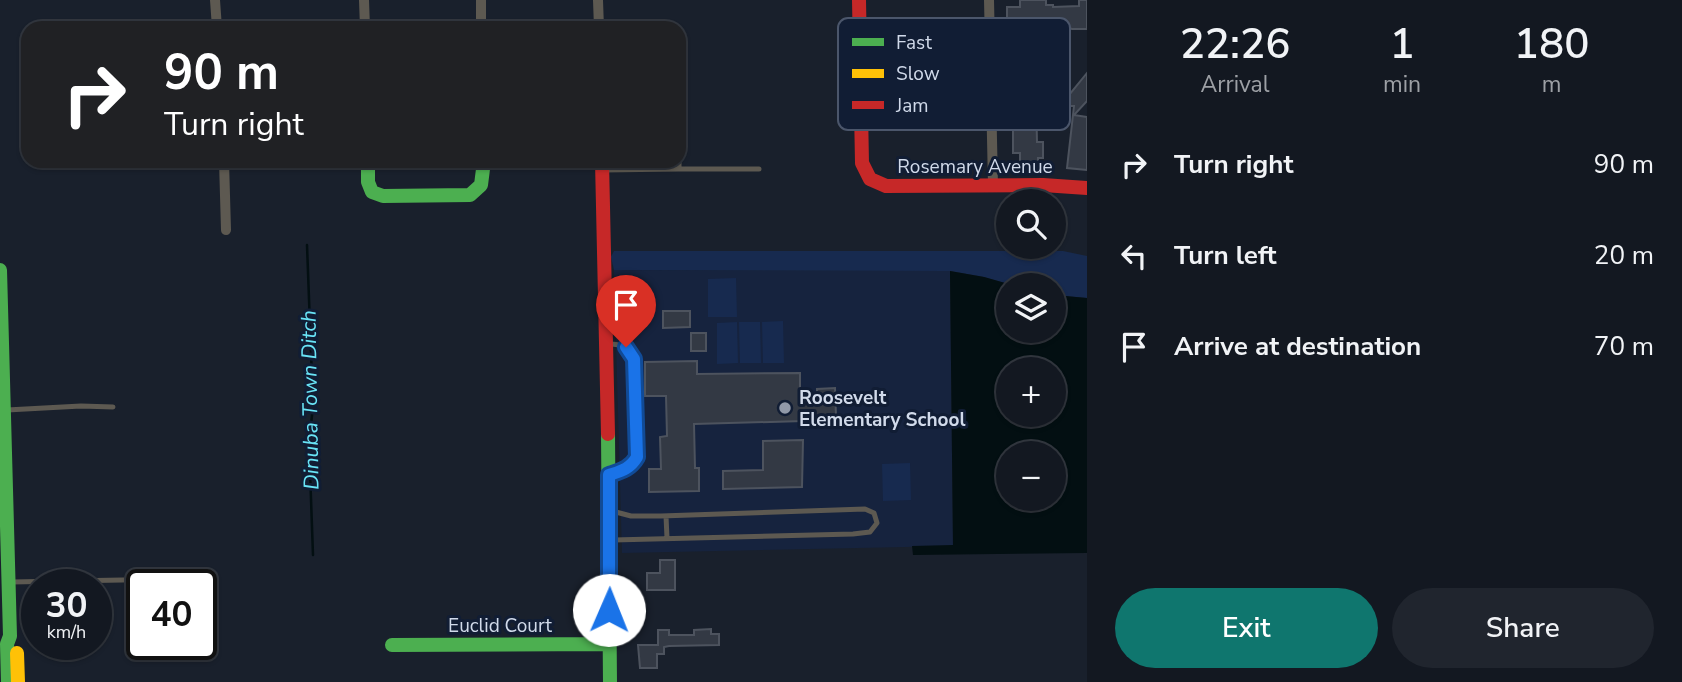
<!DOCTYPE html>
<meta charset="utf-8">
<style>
:root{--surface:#131821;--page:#20252e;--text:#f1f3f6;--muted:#9da0a5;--line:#32373f;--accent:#0f766e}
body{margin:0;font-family:"Nunito Sans",sans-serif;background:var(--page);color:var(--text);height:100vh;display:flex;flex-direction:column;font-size:26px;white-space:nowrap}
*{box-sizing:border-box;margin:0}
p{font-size:23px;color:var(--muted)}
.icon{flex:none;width:38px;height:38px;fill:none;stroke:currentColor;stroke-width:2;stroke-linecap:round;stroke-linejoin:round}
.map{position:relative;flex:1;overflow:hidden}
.drawer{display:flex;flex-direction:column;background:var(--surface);width:595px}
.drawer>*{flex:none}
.guide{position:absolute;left:21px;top:21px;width:665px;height:147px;border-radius:21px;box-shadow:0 2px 5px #0004,0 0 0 2px var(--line);background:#202124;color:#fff;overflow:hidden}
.tools{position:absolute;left:996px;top:189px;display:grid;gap:14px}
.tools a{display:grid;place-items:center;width:70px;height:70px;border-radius:50%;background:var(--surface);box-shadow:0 2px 5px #0004,0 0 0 2px var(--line);font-size:35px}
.speed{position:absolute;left:21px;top:569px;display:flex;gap:14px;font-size:35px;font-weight:700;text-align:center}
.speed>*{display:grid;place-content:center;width:91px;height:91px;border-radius:50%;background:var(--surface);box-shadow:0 2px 5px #0004,0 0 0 2px var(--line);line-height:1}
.speed small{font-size:18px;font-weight:400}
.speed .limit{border:4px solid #111;border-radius:10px;background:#fff;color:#111}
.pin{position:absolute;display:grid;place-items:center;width:60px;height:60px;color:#fff;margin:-72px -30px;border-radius:50% 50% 50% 0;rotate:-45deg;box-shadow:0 0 7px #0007}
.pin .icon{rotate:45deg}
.me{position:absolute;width:77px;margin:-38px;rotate:1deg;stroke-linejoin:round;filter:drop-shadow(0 0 5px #0008)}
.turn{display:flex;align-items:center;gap:24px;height:147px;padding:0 28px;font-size:32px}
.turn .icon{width:91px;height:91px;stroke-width:2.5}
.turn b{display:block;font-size:49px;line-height:60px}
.eta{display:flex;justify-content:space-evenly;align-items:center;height:119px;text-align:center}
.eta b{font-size:42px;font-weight:600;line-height:49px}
.action{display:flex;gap:14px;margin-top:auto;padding:14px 28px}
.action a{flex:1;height:80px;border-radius:42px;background:var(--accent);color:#fff;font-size:28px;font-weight:600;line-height:80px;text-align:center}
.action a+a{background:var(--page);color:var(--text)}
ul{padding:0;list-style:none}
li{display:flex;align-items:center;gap:21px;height:91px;padding:0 28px}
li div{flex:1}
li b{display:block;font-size:26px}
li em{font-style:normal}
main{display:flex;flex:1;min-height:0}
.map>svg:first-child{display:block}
.built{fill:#16233e}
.green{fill:#172a4f}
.water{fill:#030f12;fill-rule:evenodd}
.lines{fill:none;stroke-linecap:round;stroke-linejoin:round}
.stream{stroke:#030f12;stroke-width:2.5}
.building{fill:#333944;stroke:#4d535e;stroke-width:2}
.lane{stroke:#5d5951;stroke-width:5}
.street{stroke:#5d5951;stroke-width:10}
.fast{stroke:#4caf50;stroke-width:14}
.slow{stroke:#ffc107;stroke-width:14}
.jam{stroke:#c62828;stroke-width:14}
.route-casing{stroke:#114b97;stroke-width:18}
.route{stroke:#1a73e8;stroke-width:12}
.poi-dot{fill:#9199a8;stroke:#111d34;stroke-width:2.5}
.labels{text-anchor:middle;stroke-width:6;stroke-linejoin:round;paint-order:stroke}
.street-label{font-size:19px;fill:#d1daea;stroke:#111d34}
.poi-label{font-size:19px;font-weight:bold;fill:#d1daea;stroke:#111d34;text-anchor:start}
.water-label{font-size:21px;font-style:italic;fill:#69e4f7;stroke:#111d34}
.key{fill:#111d34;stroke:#4b566b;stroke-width:2}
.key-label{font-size:19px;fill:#d1daea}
</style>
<main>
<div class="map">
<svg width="1087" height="682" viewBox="0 0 1087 682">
<rect width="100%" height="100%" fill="#19202c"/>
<path class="built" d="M614,270L950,271L953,546L622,553Z"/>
<path class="green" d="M614,251H1063L1087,256V298L1054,295V285H1012L984,277L950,271L614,270L611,257Z
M736,278L737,317H708V279Z
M783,321L784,363H763L762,322Z
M737,322L738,363L717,364V323Z
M739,322H760L761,363H740Z
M910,463L911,500L883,501L882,464Z"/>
<path class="water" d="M950,271L984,277L1012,285H1008V331H1054V295L1087,298V553L913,555L912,546L953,545ZM1008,369H1054V415H1008ZM1008,453H1054V499H1008Z"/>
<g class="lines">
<path class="stream" d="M307,245L313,406L309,443L313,555"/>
</g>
<path class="building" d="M1020,0H1046V5H1053V7L1079,6V0H1087V29H1072L1066,27V23L1007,25V7H1020Z
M1021,54H1035L1037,142H1043V158H1038V166H1020V153H1013V128H1019L1020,102L1019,93H1012L1011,67H1019V58H1021Z
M1087,73V101L1074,115L1087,117V170L1067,168L1074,106H1060Z
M663,311H690V327L663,328Z
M691,333H706V351H691Z
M697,361V374L800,373V400L817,399V389L835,388L836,416L803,417V421L694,424L695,468H699V491L649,492V469H661L660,437L667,436L666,396H645V362Z
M803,440L802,487L723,489V471L763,470V441Z
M660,560H675V590H647V573H660Z
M711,629V634H719V645L669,646L664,647V654H657V668H640L638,645H658V630H669V635H694V630Z"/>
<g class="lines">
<path class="lane" d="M679,169H759
M602,170L679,169V158
M609,344C622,344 629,347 634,359L637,457C631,467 623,471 612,474
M7,410L81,406L113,407
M612,511L631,516H661L865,509L874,513L877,523L870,532L853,534L613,540
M666,516L667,538
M11,582L178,579"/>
<path class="street" d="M215,0L217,28
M364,0L365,28
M481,0V28
M598,0L599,28
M989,0L993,185
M224,161L226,230"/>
<path class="fast" d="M368,161V182L372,192L383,196L470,195L481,185L484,161
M0,270L10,636L7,644L8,682
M608,434L610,682
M392,645L609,644"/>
<path class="slow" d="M17,653L18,682"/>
<path class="jam" d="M859,0L862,163L870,179L886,186L1043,185L1087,188
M602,161L608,434"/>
</g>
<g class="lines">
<g class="route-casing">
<path id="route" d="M609,610V475C621,471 630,469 637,457L634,359L626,347"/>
</g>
<use href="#route" class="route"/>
</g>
<circle class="poi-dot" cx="785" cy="408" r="7"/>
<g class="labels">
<g class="street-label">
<text x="975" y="173">Rosemary Avenue</text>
<text x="500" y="632">Euclid Court</text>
</g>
<g class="poi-label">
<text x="799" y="404">Roosevelt<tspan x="799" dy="22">Elementary School</tspan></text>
</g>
<g class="water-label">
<text transform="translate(310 400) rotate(-91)" y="7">Dinuba Town Ditch</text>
</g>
</g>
<rect x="838" y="18" width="232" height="112" rx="10" class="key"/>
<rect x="852" y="38" width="32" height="8" fill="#4caf50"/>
<rect x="852" y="69" width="32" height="9" fill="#ffc107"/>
<rect x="852" y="101" width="32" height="8" fill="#c62828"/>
<g class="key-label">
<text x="896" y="49">Fast</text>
<text x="896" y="80">Slow</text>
<text x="896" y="112">Jam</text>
</g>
</svg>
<div class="tools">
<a><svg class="icon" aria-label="search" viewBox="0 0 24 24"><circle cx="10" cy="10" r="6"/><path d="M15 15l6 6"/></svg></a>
<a><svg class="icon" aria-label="layers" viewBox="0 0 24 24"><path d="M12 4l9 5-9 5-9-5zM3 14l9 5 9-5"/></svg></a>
<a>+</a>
<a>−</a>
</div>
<div class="speed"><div>30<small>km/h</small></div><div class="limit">40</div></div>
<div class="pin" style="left:626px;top:347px;background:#d93025"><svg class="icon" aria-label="arrive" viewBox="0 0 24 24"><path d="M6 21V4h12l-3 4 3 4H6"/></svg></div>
<svg class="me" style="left:609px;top:610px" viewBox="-20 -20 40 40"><circle r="19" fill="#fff"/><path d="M0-13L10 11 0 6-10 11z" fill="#1a73e8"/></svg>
<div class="guide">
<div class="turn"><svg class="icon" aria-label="right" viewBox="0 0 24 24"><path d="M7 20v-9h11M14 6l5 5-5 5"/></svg><div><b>90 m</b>Turn right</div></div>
</div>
</div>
<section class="drawer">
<div class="eta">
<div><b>22:26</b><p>Arrival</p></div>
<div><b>1</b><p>min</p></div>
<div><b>180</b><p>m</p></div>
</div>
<ul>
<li><svg class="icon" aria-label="right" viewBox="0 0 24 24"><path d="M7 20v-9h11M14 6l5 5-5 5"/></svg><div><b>Turn right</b></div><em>90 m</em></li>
<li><svg class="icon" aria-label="left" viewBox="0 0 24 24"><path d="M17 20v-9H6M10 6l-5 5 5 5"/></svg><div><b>Turn left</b></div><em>20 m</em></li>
<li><svg class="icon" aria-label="arrive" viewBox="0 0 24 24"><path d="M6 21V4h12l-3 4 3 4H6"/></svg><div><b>Arrive at destination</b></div><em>70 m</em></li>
</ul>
<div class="action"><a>Exit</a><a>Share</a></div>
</section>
</main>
